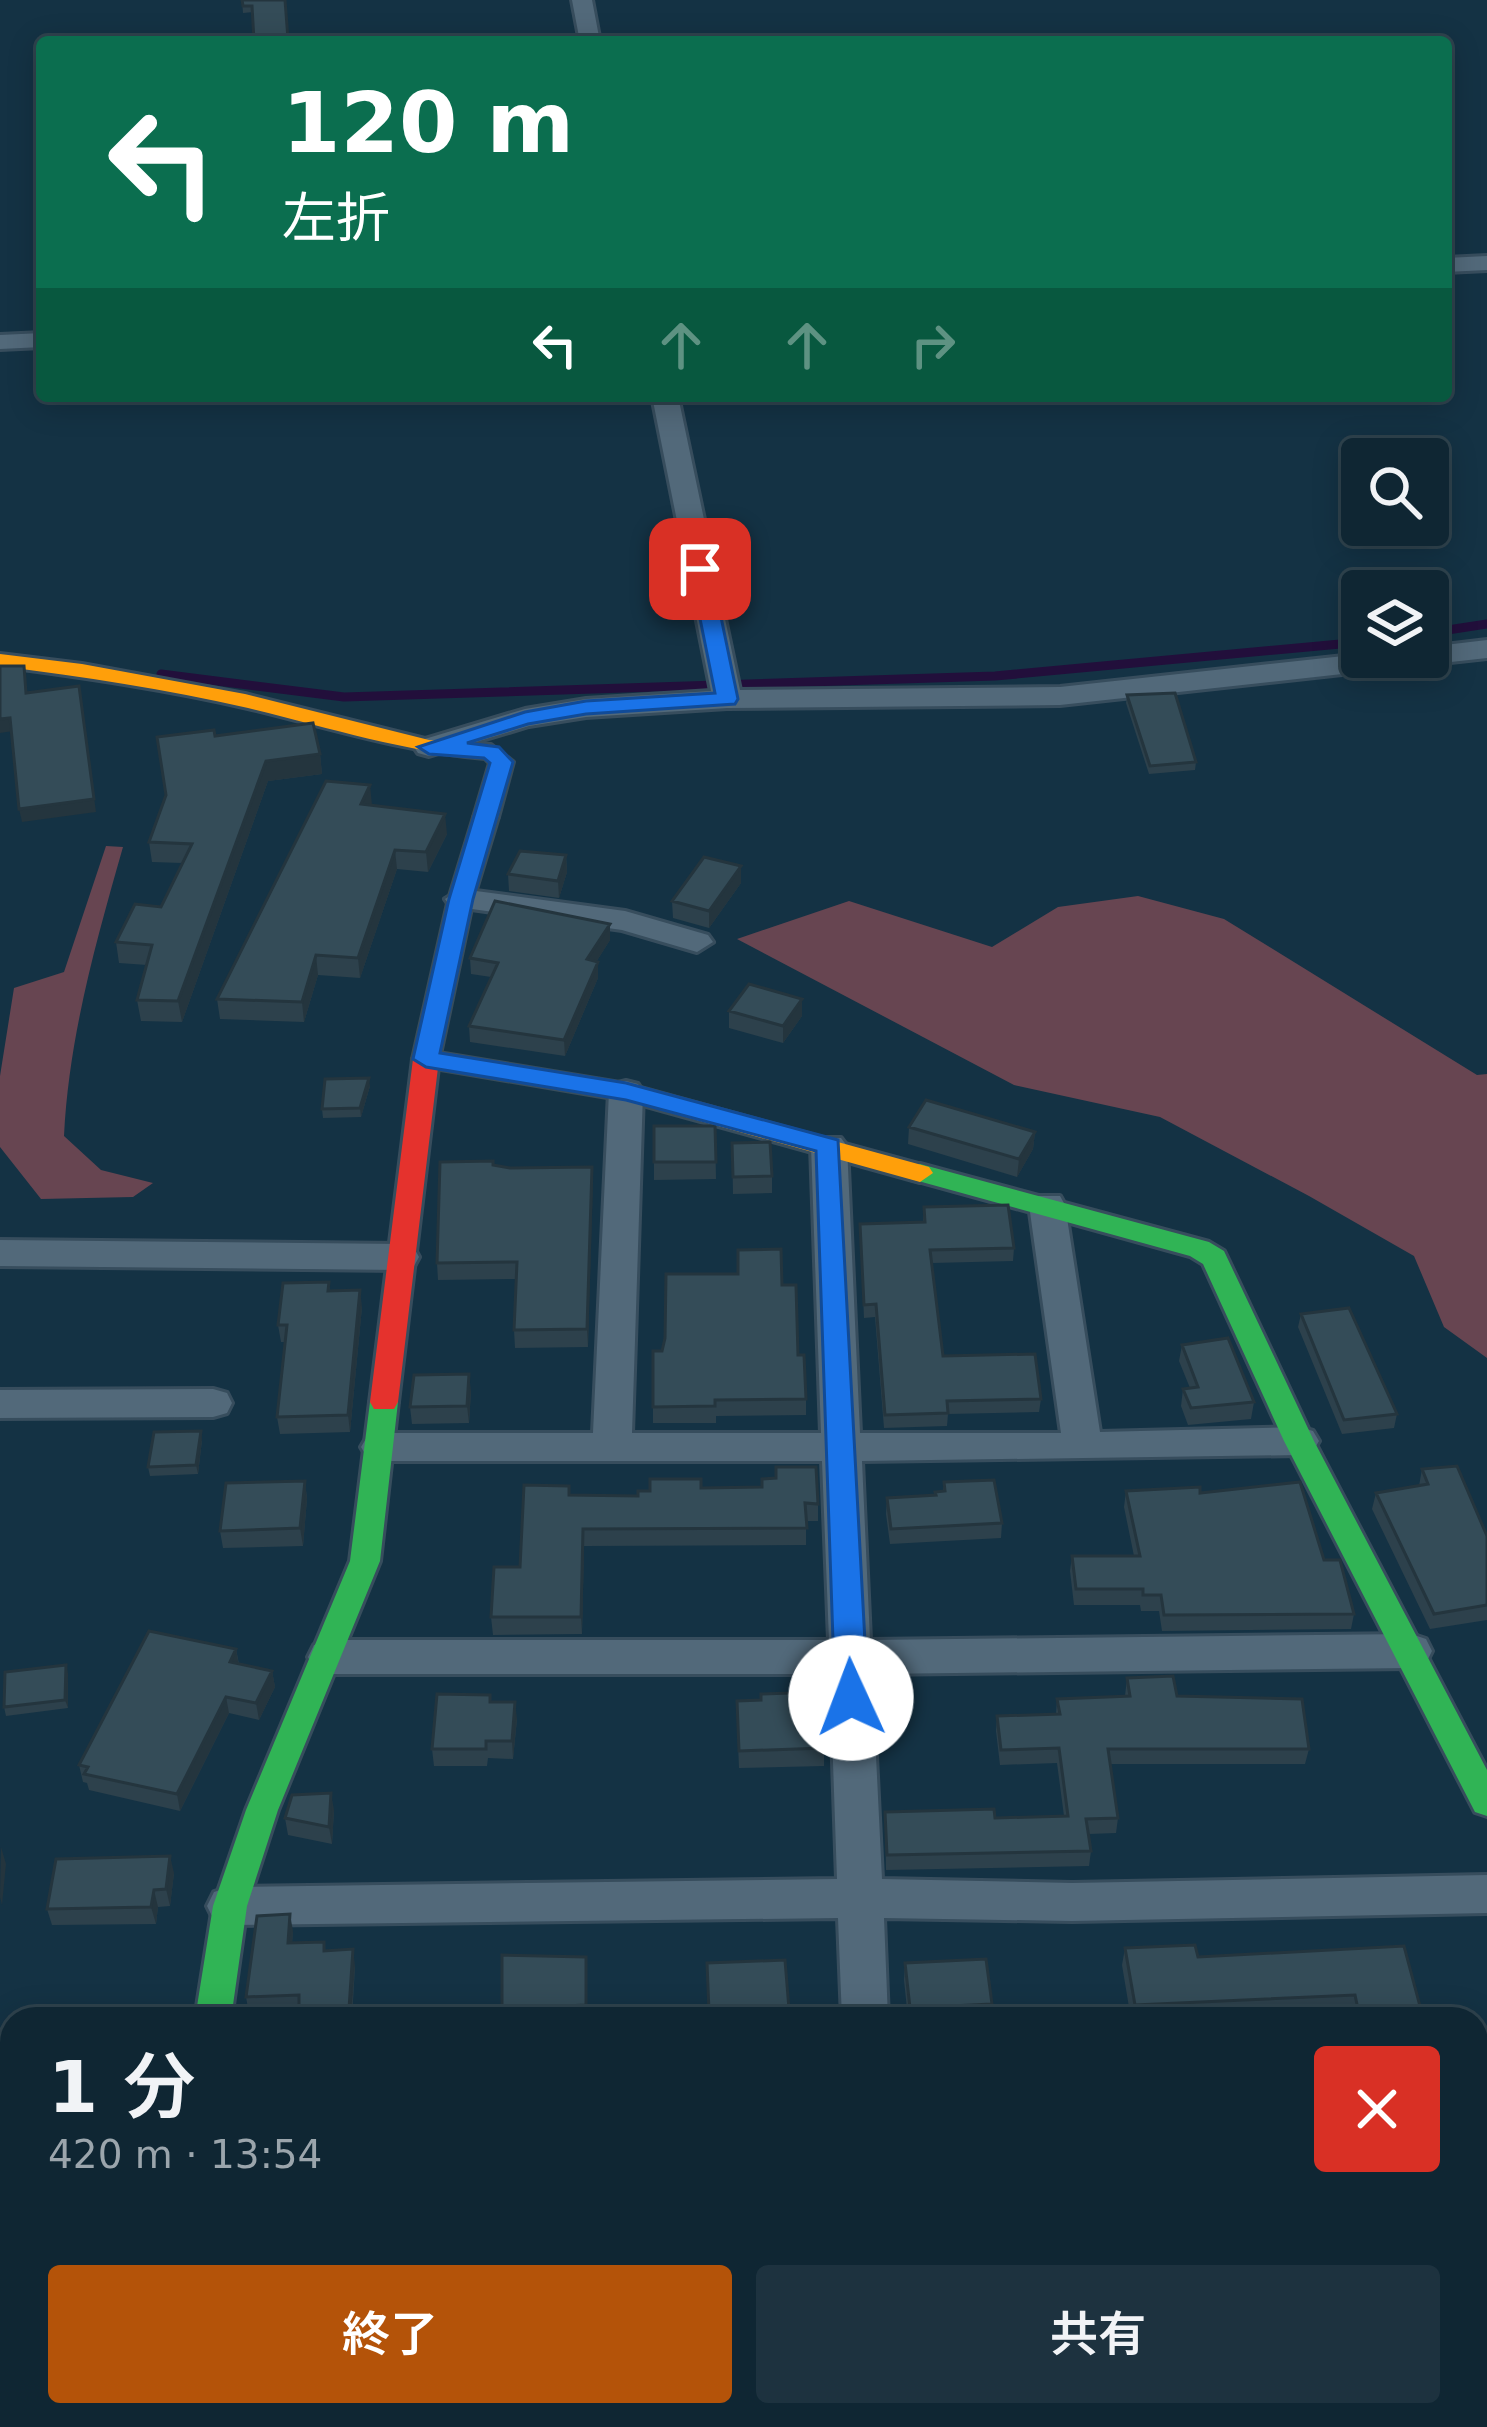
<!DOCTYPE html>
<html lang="ja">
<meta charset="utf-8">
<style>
:root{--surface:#0f2633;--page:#1d323f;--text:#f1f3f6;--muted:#9ba5ac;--line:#2f434e;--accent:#b45309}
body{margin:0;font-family:"DejaVu Sans","Noto Sans JP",sans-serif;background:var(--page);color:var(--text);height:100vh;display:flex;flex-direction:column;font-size:45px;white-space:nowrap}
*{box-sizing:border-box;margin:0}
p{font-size:39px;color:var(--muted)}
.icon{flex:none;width:66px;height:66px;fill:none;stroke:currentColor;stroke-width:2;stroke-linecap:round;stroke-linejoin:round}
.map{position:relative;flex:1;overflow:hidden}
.panel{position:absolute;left:0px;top:2007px;width:1488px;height:420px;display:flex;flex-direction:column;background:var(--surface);border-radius:36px 36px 0 0;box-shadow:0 6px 30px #0003,0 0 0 3px var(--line)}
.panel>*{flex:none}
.guide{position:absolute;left:36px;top:36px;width:1416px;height:366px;border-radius:12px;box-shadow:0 6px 30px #0003,0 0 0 3px var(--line);background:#0b6e4f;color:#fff;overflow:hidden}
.buttons{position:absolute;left:1341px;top:438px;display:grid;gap:24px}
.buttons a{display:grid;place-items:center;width:108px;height:108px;border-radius:12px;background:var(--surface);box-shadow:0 6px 30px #0003,0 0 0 3px var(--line);font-size:60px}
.pin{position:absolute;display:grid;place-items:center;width:102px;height:102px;color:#fff;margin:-51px;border-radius:24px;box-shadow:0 6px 18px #0006}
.me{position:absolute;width:132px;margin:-66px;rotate:358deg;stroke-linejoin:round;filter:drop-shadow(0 0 9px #0008)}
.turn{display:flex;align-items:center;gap:42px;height:252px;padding:0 48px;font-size:54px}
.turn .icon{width:156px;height:156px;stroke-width:2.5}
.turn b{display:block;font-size:84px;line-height:102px}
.lanes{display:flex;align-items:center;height:114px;padding:0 48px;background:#0003;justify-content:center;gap:60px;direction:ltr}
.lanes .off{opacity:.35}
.round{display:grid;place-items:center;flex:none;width:126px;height:126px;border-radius:12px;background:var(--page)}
.head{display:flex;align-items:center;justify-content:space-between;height:204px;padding:0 48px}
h1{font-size:72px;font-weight:600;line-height:90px}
.cta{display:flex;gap:24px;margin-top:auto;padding:24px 48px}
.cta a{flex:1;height:138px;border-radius:12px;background:var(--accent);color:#fff;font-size:48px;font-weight:600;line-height:138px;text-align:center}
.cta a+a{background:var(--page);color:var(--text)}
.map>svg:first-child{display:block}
.green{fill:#674551}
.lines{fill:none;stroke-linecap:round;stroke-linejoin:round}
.stream{stroke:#220f3b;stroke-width:9}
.street-casing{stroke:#374d5d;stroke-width:6}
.fast-casing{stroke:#374d5d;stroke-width:6}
.slow-casing{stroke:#374d5d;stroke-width:6}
.jam-casing{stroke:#374d5d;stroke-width:6}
.street{fill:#52697a;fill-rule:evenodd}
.fast{fill:#30b455;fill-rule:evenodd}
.slow{fill:#ff9f0a;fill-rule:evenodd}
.jam{fill:#e5322d;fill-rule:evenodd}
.wall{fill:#2d414c}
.shaded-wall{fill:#24353e}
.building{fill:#344c58;stroke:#24353e;stroke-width:3}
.route{fill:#1a73e8;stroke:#114b97;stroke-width:3}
</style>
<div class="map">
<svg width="1487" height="2427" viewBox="0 0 1487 2427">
<rect width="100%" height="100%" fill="#143244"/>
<path class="green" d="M106,846L123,847C96,942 69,1036 64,1136L101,1170L153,1183L133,1197L41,1199L0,1147V1076L14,988L64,972Z
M1138,896L1224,919L1477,1075L1487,1074V1358L1444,1327L1414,1256L1309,1196L1160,1117L1014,1085L737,939L849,901L992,947L1058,907Z"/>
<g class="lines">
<path class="stream" d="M1428,633L1487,624
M161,674L344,697L995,676L1362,642"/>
<g class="street-casing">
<path id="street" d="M572,0H592L600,42H580Z
M1487,256V270L1446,272V258Z
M42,333V347L0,349V335Z
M652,396H678L740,690L1060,687L1362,654L1428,657V647L1487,640V658L1060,705L727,708L586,717L529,726L429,756L418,753L414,747L418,741L525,709L586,699L711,691Z
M461,889L625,911L708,935L713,942L697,952L622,930L450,906L445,899Z
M626,1081L638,1084L643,1092L632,1433H821L811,1146L817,1138H841L847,1146L860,1433H1061L1029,1205L1034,1196H1060L1065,1205L1100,1432L1299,1427L1313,1431L1319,1441L1313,1451L1299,1455L862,1461L870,1640L1411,1634L1426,1639L1432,1651L1426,1663L1411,1668L872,1674L882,1879L1072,1883L1487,1875V1913L1072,1921L884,1918L888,2019H842L838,1918L230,1925L214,1920L207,1906L214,1892L230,1887L837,1879L830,1674H329L314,1669L308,1657L314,1645L329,1640H829L822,1461H381L367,1457L361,1447L367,1437L381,1433H593L609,1092L614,1084Z
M0,1240L401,1244L414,1248L419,1257L414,1266L401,1270L0,1266Z
M213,1389L227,1393L232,1403L227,1413L213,1417L0,1418V1390Z
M1476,2154H1487V2200H1476Z
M128,2415H180L178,2427H126Z"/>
</g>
<g class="fast-casing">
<path id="fast" d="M920,1164L1209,1242L1224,1251L1314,1441L1487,1770V1816L1475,1812L1284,1441L1203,1264L1190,1256L911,1179L907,1173L911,1167Z
M384,1391L394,1395L398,1402L380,1561L278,1810L247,1906L231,2019H195L213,1906L246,1810L350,1561L370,1402L374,1395Z"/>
</g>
<g class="slow-casing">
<path id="slow" d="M0,654L82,664L245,694L429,740L491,745L513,762L498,817L486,824L474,817L490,763L485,758C404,752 327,727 248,708C166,689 83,677 0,666Z
M426,1051L626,1084L929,1167L933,1173L920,1182L625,1100L417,1065L413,1059Z"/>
</g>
<g class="jam-casing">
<path id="jam" d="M486,810L498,817L473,899L439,1059L398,1402L394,1409H374L370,1402L413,1059L449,899L474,817Z"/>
</g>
<use href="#street" class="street"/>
<use href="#fast" class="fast"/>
<use href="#slow" class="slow"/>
<use href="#jam" class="jam"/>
</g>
<path class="wall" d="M242,0H285L288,42H254L253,12L243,13Z
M1127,695L1196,762L1195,770L1149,774L1126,703Z
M215,736L320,754L322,774L268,781L182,1022L141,1021L137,1000L147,965L119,963L116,942L161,907L182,863L152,862L149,842L166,795Z
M372,805L447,834L428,872L397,869L360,978L318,975L304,1022L220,1019L217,999Z
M566,855L567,872L559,898L509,891L508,874Z
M741,883L709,928L673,918L672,901Z
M610,924V940L596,962L598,978L565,1056L470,1042L469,1026L491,977L471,974L470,958Z
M802,999V1016L783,1043L729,1028V1011Z
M370,1086L361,1117L323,1118L322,1109Z
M654,1126H715L716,1179L654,1180Z
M909,1127L1035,1132L1033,1149L1017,1177L908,1144Z
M732,1143L772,1176V1193L733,1194Z
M493,1165L510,1168L592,1167L588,1347L515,1348L514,1330L516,1279L438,1280L437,1263Z
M924,1207L1014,1248L1013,1261L932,1263L943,1356L1041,1399L1039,1412L948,1414L947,1426L884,1428L875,1317L864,1318L860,1224L923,1222Z
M329,1282L330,1291L362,1307L350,1432L280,1434L277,1417L285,1342H281L278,1325Z
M782,1285L798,1355L806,1399V1415L716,1416V1423H653V1351H662L665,1338Z
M1301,1314L1397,1414L1394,1428L1342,1434L1298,1327Z
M1182,1345L1254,1402L1251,1419L1188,1425L1181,1406L1183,1389L1190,1388L1179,1361Z
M471,1391L469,1423L412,1424L410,1407Z
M202,1440L198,1474L150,1476L148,1467Z
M1422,1469L1487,1536V1620L1430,1629L1372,1509L1376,1493L1419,1486Z
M305,1481L307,1499L303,1546L223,1548L220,1531Z
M944,1482L1002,1523L1001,1538L890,1544L886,1514L887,1498L935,1495L943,1491Z
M569,1486L570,1495L638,1496L701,1488L818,1504V1521H806V1545L584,1546L582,1634L493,1635L491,1617L520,1567Z
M1126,1491L1200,1493L1324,1560L1354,1614L1351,1629L1162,1631L1159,1611H1141L1140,1605H1074L1070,1571L1072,1556H1134L1124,1507Z
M236,1649L239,1664L272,1671L275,1687L259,1720L229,1713L180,1811L89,1790L87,1783L83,1782L79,1765Z
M68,1673V1708L6,1716L4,1707Z
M1127,1678L1309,1749L1305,1764H1110L1118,1818L1116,1833L1089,1834L1091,1851L1089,1866L886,1870L885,1812L995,1818L1064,1816L1057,1763L1000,1765L996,1731L997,1716L1056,1714L1057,1699L1125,1696Z
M737,1718L824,1748V1766L739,1768Z
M517,1719L513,1759L488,1758L487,1766H434L432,1749Z
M334,1810L332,1844L288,1835L285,1818Z
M174,1873L170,1906L158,1907L156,1924L52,1925L47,1909Z
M293,1931L292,1943L326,1950L355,1966L352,2019H300L299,2012L249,2014L246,1997Z
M1125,1948L1198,1957L1420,2006L1416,2019H1352L1350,2011L1188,2019H1131L1122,1965Z
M707,1963L789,2009V2019H709Z
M905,1963L992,2004L990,2019H908L904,1980Z
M587,1973V2019H503L502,2009Z
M1487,2073V2143L1476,2144V2074Z
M12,2141V2231H0V2142Z
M1476,2269L1484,2302H1487V2380L1476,2381Z
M12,2415H115L113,2427H0Z"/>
<path class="shaded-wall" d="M81,699L96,812L22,822L19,809Z
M10,718L13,731L0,733V719Z
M320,754L322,774L268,781L182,1022L178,1001L266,761Z
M370,785L372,805L361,804Z
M445,814L447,834L428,872L426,852Z
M395,850L397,869L360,978L358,958Z
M566,855L567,872L559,898L558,881Z
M741,866V883L709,928V911Z
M610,924V940L588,975L587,959Z
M316,955L318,975L304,1022L302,1002Z
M598,962V978L565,1056L564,1040Z
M802,999V1016L783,1043V1026Z
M369,1078L370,1086L361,1117L360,1108Z
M1035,1132L1033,1149L1017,1177L1019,1159Z
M592,1167L593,1184L588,1347L587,1329Z
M360,1290L362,1307L350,1432L348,1415Z
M469,1374L471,1391L469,1423L467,1406Z
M201,1431L202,1440L198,1474L196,1465Z
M305,1481L307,1499L303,1546L300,1528Z
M583,1529L584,1546L582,1634L581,1617Z
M236,1649L239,1666L230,1662Z
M66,1665L68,1673V1708L65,1700Z
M272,1671L275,1687L259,1720L256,1703Z
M226,1697L229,1713L180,1811L177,1794Z
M515,1702L517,1719L513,1759L512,1741Z
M331,1793L334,1810L332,1844L329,1827Z
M1,1847L6,1864L2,1905L0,1897Z
M170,1856L174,1873L170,1906L166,1889Z
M154,1890L158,1907L156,1924L151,1907Z
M290,1914L293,1931L291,1960L288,1943Z
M353,1949L355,1966L351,2019L349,2009Z
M104,2415H115L113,2427H106Z"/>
<path class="building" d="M242,0H285L288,39L254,41L252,6H243Z
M0,666H24L26,693L79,686L94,799L19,809L10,718L0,719Z
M1175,693L1196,762L1150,766L1127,695Z
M313,723L320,754L266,761L178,1001L137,1000L152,945L116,942L135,904L161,907L192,844L149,842L166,795L157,737L214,730L215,736Z
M326,781L370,785L361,804L445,814L426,852L395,850L358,958L316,955L302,1002L217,999Z
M520,851L566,855L558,881L508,874Z
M704,857L741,866L709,911L672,901Z
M495,901L610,924L587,959L598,962L564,1040L469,1026L498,963L470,958Z
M749,984L802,999L783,1026L729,1011Z
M369,1078L360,1108L322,1109L325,1079Z
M926,1100L1035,1132L1019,1159L909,1127Z
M654,1126H715L716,1162H654Z
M770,1142L772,1176L733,1177L732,1143Z
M493,1161V1165L510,1168L592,1167L587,1329L514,1330L517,1262L437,1263L440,1162Z
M1008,1205L1014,1248L930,1250L943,1356L1035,1354L1041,1399L947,1401L948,1413L885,1415L876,1304L864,1305L860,1224L925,1222L924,1207Z
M781,1249L782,1285H796L798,1355H804L806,1399L715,1400V1406L653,1407V1351H662L665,1338L666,1274H738V1250Z
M329,1282L328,1291L360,1290L348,1415L277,1417L287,1325H278L283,1283Z
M1349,1308L1397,1414L1344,1420L1301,1314Z
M1228,1338L1254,1402L1191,1408L1183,1389L1198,1387L1182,1345Z
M469,1374L467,1406L410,1407L414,1375Z
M201,1431L196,1465L148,1467L154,1432Z
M1457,1466L1487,1536V1605L1434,1614L1376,1493L1428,1484L1422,1469Z
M776,1467H816L818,1504L805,1503L807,1528L583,1529L581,1617H491L494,1567H520L524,1485L569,1486V1495L638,1496V1491H650V1479H701V1488L762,1487V1479L776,1478Z
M994,1480L1002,1523L891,1529L887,1498L936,1495L935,1492L945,1491L944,1482Z
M305,1481L300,1528L220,1531L226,1483Z
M1300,1482L1324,1560H1340L1354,1614L1164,1615L1161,1595H1143V1589H1076L1072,1556H1140L1126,1491L1200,1487V1493Z
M149,1631L236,1649L230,1662L272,1671L256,1703L226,1697L177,1794L84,1774L88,1767L79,1765Z
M66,1665L65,1700L4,1707L5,1672Z
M1173,1676L1177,1696L1302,1699L1309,1749H1108L1118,1818L1086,1819L1091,1851L887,1855L885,1812L994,1809L995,1818L1068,1816L1059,1748L1001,1750L997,1716L1060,1714L1057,1699L1130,1696L1127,1678Z
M820,1692L824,1748L739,1751L737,1701L761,1700V1694Z
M437,1694L490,1695V1702H515L512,1741H486V1749H432Z
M331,1793L329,1827L285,1818L292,1795Z
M170,1856L166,1889L154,1890L151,1907L47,1909L56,1859Z
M290,1914L288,1943L324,1942V1951L353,1949L349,2009L299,2011V1995L246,1997L257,1916Z
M1195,1945L1198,1957L1404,1946L1420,2006L1358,2009L1355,1995L1135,2005L1125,1948Z
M502,1955L586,1957V2005L502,2009Z
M986,1959L992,2004L910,2008L905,1963Z
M785,1960L789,2009L709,2012L707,1963Z
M1487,2073V2127L1476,2128V2074Z
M12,2141V2206H0V2142Z
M1476,2269L1484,2302H1487V2365L1476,2366Z
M0,2376H12V2415H104V2420L33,2421L32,2427H0Z"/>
<path class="route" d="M700,563L711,569L738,699L735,704L586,714L528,724L467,743L499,747L513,762L473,899L440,1053L626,1083L838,1140L868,1698L863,1707L851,1711L840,1707L835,1698L816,1151L626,1100L426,1067L413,1059L449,899L490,763L484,758L429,754L418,747L525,712L586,701L715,693L690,569Z"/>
</svg>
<div class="buttons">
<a><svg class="icon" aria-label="search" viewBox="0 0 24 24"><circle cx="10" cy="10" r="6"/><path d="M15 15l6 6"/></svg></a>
<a><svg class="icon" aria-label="layers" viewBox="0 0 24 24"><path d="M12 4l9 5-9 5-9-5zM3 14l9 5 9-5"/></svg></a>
</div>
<div class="pin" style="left:700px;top:569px;background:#d93025"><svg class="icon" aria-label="arrive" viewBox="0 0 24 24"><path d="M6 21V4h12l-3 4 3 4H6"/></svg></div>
<svg class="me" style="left:851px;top:1698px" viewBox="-20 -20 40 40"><circle r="19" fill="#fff"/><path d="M0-13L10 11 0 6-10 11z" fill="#1a73e8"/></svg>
<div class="guide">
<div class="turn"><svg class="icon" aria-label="left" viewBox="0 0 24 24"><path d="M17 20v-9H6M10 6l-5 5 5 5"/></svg><div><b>120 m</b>左折</div></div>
<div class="lanes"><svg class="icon" aria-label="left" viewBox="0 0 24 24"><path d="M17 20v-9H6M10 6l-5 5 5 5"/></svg><svg class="icon off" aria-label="ahead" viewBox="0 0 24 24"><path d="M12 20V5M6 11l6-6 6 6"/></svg><svg class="icon off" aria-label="ahead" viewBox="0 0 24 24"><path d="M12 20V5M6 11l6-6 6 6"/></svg><svg class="icon off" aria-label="right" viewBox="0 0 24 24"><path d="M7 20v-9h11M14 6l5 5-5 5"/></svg></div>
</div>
<section class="panel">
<div class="head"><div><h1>1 分</h1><p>420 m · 13:54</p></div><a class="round" style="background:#d93025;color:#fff"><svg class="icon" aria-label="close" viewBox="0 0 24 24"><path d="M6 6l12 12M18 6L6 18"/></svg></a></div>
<div class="cta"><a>終了</a><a>共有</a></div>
</section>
</div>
